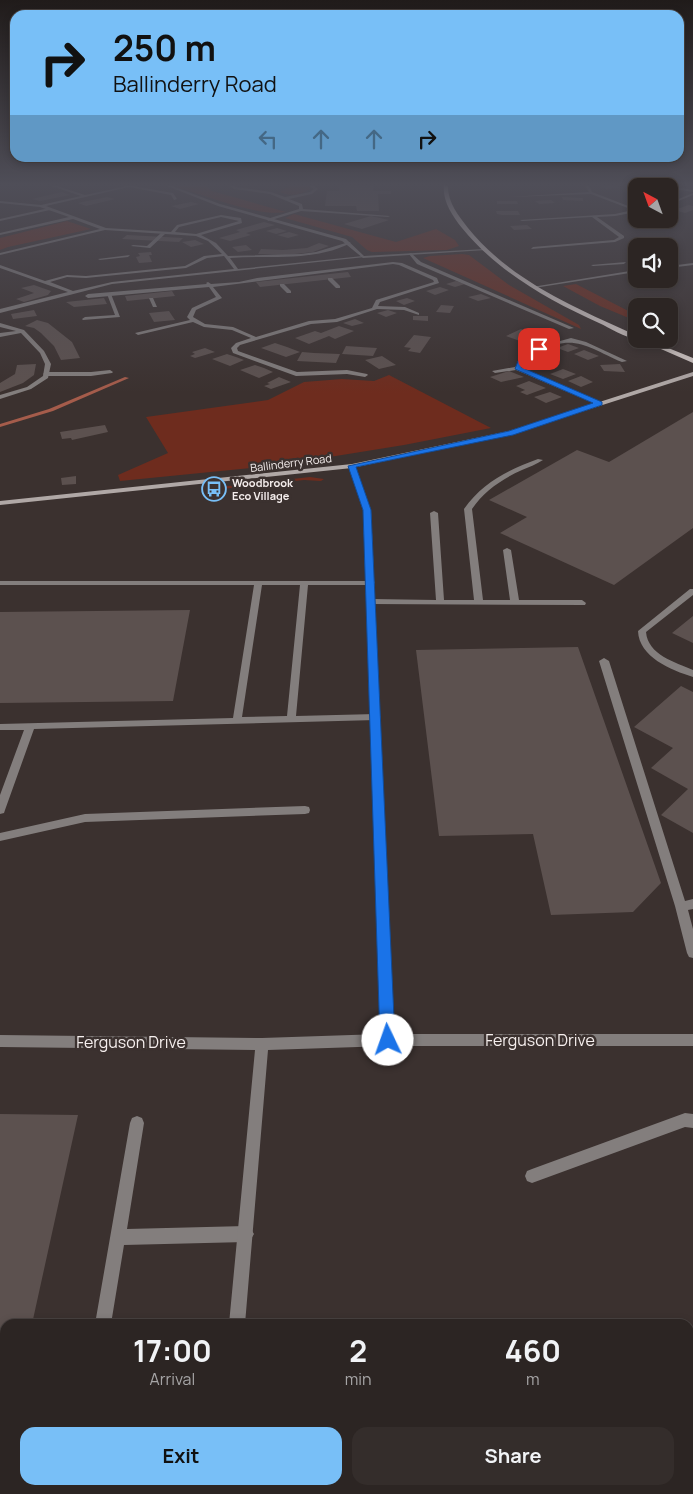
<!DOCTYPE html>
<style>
:root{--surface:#2c2523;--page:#342d2b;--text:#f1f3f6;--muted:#a6a5a6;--line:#484241;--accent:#78bff7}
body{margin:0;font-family:Manrope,sans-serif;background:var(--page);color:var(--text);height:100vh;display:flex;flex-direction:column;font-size:19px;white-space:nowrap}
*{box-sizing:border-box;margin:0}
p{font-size:16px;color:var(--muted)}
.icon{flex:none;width:28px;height:28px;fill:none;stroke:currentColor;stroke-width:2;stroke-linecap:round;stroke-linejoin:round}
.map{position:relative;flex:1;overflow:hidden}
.drawer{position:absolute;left:0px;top:1319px;width:694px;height:176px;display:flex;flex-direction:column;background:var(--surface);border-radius:15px 15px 0 0;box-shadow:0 2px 8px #0003,0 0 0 1px var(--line)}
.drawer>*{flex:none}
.guide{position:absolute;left:10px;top:10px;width:674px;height:152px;border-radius:15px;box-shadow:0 2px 8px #0003,0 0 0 1px var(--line);background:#78bff7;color:#111;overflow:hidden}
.needle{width:32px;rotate:319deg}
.buttons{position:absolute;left:628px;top:178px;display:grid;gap:10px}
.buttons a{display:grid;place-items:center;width:50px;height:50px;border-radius:10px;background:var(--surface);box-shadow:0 2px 8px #0003,0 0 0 1px var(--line);font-size:25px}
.pin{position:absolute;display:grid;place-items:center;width:42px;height:42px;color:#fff;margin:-21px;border-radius:10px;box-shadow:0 2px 8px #0006}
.me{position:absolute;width:55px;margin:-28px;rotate:357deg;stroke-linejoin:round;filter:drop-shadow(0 0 4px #0008)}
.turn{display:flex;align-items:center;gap:18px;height:105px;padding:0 20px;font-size:22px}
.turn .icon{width:65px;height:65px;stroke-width:2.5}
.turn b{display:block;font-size:35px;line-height:42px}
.lanes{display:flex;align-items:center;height:48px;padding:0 20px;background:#0003;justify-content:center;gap:25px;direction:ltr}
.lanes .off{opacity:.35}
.eta{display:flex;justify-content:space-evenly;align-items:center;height:85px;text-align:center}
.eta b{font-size:30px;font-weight:700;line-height:35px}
.button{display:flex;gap:10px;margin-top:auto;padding:10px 20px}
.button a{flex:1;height:58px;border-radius:15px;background:var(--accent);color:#111;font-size:20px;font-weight:700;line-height:58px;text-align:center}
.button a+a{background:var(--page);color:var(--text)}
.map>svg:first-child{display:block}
.green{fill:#6e2c1e}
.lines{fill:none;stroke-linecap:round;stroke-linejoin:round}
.stream{fill:#a55c4b;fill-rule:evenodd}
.building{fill:#5c514f}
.service{fill:#837e7d;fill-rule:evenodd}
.minor{fill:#837e7d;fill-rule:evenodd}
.tertiary{fill:#837e7d;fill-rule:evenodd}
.secondary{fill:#b0a8a6;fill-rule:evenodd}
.primary{fill:#d2c8c5;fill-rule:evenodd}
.route{fill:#1a73e8;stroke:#114b97}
.labels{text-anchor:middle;stroke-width:5;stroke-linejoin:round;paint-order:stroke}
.far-street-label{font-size:11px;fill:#f5eeed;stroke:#3b312f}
.far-poi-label{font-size:11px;font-weight:bold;fill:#f5eeed;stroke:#3b312f;text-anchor:start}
.near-street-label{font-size:16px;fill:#f5eeed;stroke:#3b312f}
</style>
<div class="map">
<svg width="693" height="1494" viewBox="0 0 693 1494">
<rect width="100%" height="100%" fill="#3b312f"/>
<path class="green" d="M173,184H203L212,191L286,212C258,217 208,196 179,188Z
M281,184H306L311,188C302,195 290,197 280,192L290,185Z
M294,214L396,242L436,229L455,240L459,246L447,250L372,252L367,250L352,237L285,218Z
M67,221L91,229L8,247L0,250V238Z
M462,254L469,255L509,285L579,325L581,329L423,258L430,256Z
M576,284L636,315V321L600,306L563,286Z
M389,375L491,428L404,445L280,465L120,481L118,475L168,453L146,417L268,400L304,382L342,379L374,381Z
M310,477L324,479L321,481L304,480L222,489L219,487Z"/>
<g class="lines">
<path class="stream" d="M125,377L129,378L53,411L0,427V424L49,409Z"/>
</g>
<path class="building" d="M340,184H374L373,191H391V194H378L379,211H357L356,206H325L327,191H339Z
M600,185H612L620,188L606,189Z
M62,192L70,195L40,201L32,199Z
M107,197L115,199L86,206L78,203Z
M562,197L583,198V201L563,200Z
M551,200L555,203L539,204L535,201Z
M497,201H517L518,204H497Z
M191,202L199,204L180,209L171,206Z
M689,205L693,206V210L685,213L674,210Z
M496,211H518L520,215H502L497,214Z
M371,216L389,220L362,229L344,224Z
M264,222L275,225L246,233L251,235L230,241L219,238L240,232L236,230Z
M527,225L532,229L514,230L510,226Z
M277,228L287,231L276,234L266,231Z
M289,232L299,235L288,238L277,235Z
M127,235L183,238L179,242L122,239Z
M195,240L204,244L191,247L182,242Z
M319,243L329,246L313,252L286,255L258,254L261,249L283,250L307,248Z
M246,245L252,250L238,252L232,247Z
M151,252L152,255H149L152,262L139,263L136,257L140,256L138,253Z
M348,272L351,277L260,287L256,282Z
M456,281L465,284L455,287L446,284Z
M34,285L51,291L48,295L24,302L16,299L34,293L21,288Z
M440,287L449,290L435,295L426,291Z
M172,291L175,296L127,301L125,296Z
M481,294L491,298L478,301L468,297Z
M104,298L107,304L74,307L66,302Z
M407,298L415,301L404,305L396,301Z
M441,305L454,306L450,313L436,312Z
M34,310L37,316L13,319L11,314Z
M388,310L397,313L386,317L377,313Z
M169,311L175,320L154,322L149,313Z
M413,316H428V321L413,320Z
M355,319L364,323L352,326L343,323Z
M37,320L48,323L72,342L80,358L61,360L54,346L41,333L34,328L25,326Z
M339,326L354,331L335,339L329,336L309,344L295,338L315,331L321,333Z
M521,329L539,336L520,341L506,336Z
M414,335L431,337L420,353L408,351L411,348L404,347Z
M275,343L287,347L300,352L286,357L261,348Z
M568,344L579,348L568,352L557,348Z
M346,346L361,347L377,348L373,356L342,354Z
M205,348L215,352L195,358L190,356L195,354L192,352Z
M584,350L599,356L588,360L574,354Z
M302,352L314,353L340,354L336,363L297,361Z
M227,354L236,357L244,360L230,366L212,359Z
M382,356L396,365L379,369L365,360Z
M540,358L552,361L542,368L530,365Z
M36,364L34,375L23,383L0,392V383L15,374L17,365Z
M620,364L625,372L604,371L600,365Z
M255,365L264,368L273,372L259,378L240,370Z
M563,369L576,374L563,379L550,374Z
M509,371L524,377L501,382L490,377Z
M581,376L593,382L581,387L568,381Z
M279,377L291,382L271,389L264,386L270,384L267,383Z
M529,381L546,388L527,395L520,392L525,390L516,386Z
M550,392L562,397L546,403L534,397Z
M693,412V528L614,585L500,533L527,517L489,500L577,450L609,462Z
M105,425L108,432L72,440L71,438L62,439L60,432Z
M76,476V484L62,485L61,478Z
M190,610L173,701L0,703V612Z
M693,616V643L672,633Z
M578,647L661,883L633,912L551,915L533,834L439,836L416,650Z
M681,686L693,692V833L661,815L688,789L651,768L673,748L634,727Z
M0,1114L78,1115L32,1324H5V1450H0Z"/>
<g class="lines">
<path class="service" d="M231,184H236L234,185L236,187L271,192L285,197L310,192L314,189L307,184H311L318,189L312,194L289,199L302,204L303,209L390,216L388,217L301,211L268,221L267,219L299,209V206L270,194L234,189L229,185Z
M49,208L50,210L0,221V219Z
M161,233L165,234L150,248L131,246L133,245L147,246Z
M328,278H332L340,286V288H336L328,280Z
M280,284H284L291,291V293H287L280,286Z
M109,293L111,294L120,317L83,320L82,319L85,317L115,315L107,294Z
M149,298H153L157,307H153Z
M110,370L113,372L112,373L91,376H46L43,374L46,372H91Z
M538,459L543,460C537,464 529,467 522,470C502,479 484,491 472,509L483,600H510L503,550L507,548L511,550L519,600H582L586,603L585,605L369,604V600L372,599L436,600L430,513L434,511L438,513L444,600H474L464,509C483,482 508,470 538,459Z
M0,581H374L375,583L371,585H308L296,716L376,714L381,717L376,720L34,729L5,810L4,813L0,814V795L24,730H0V724L233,718L254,585H0ZM262,585H300L287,716L242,717Z
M690,589H693V595L646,632C648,655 675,662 693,670V677C671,670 639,657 638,631Z
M604,658L609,661L685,901L693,899V909L688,910L693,929V958L689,957L687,953L675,906L599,661Z
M305,806L309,807L310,810L309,813L305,814L85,822L0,841V833L85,814Z
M685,1113L693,1114V1128L685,1127L532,1183L527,1181L525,1176L527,1171L532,1169Z
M137,1116L142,1118L144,1123L127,1229L246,1226L251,1229L254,1234L251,1239L246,1242L124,1245L111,1324H95L130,1123L132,1118Z
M59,1490H79L77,1494H57Z"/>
<path class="minor" d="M46,184H51L85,195L137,184L133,186L173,193L177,199L174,200L171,195L129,187L46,206L106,228L171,232L177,225L221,215L241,218L242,223L201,235L216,243L228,256L301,254L316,252L349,242L351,243C313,262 271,255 230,258L238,269L363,256L365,257L112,284L0,313V309L68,292L0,268V265L45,281L67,275L86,276L185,266L204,256L222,254L208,241L196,236L105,230L0,255V253L100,229L73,219L0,235V233L69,217L40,207L0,203V201L41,205L81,196ZM221,217L239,221L196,234L175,232L179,227ZM224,256L234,269L112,282L73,291L50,282L67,277L86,278L186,268L207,258Z
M584,184H588L592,192L636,209V212L615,216L597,217L624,236V238L615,242L531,249L533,247L614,240L619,237L592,217L522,221L520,220L615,214L633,210L591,194L509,197L589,192Z
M668,186H669L693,190V192L669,188Z
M693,193V195L669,205V203Z
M411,253L421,262L574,328L569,329L417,264L409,254Z
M130,255L128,257L100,260L98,259Z
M393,262L402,263L437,278L439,283L380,302L378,306L405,307L419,313V315L404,310L377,309L337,322L311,324L240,345L237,348L238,351L297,372L347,370L367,374L368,375L365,377L347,374L296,376L233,353L231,348L236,343L251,338L232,330L204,327L193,322L138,335L135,333L190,320L187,317L192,308L216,297L209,287L88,298L85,296L88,294L207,284L206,283L208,282L211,284L239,282L257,278ZM393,264L399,265L433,280L434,282L376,300L372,308L335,319L309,321L256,337L233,327L205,324L193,317L196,310L222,298L213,287Z
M626,262L624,264L593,266L591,265Z
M693,263V265L669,268V266Z
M636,270V272L534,288L532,287Z
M0,323L24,330L44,351L51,364L48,378L31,389L0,399V395L27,387L43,376L45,364L40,353L21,333L0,337V333L16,331L0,327Z
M571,338L586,342L627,361L622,362C591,349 575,333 542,350C533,355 526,360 520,367L602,403V405H598L516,370L495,373L492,371L515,367L526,356L542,346Z
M352,464L355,466L371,510L394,1034H693V1046H388L268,1050L245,1324H229L255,1050L0,1047V1035L262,1038L381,1034L363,510L349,466Z
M193,1490H211L210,1494H192Z"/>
<path class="tertiary" d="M162,184H167L220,204L346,239L364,256L484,249L486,250L363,258L342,241L218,206Z"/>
<path class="secondary" d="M693,372V376L512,434L352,468L0,505V501L352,464L509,431Z"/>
<path class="primary" d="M444,184H448C447,202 458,215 468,228C511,281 576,308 636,335L637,339C625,338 610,328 599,323C548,300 498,272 462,228C452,215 442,201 444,184Z
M638,339H646L693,358V363Z"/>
</g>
<linearGradient id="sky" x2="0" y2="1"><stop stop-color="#201b1a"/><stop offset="0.47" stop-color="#4f4e58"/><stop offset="1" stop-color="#4f4e58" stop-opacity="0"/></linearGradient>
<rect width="693" height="393" fill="url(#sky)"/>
<path class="route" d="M537,348L543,349L523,363L521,367L602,402V405L513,435L356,467L371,510L395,1040L393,1044L388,1046L382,1044L380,1040L363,510L348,466L509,431L593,403L515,369L518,361Z"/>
<defs>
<g id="bus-ring" transform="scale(1.25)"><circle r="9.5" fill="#3b312f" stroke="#78bff7" stroke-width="1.5"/><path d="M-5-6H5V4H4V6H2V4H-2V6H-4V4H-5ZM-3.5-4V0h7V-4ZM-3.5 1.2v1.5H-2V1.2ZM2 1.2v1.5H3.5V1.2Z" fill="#78bff7"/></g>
</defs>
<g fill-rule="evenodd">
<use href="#bus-ring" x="214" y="489"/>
</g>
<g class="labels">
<g class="far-street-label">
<text transform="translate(291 463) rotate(-7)" y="4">Ballinderry Road</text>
</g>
<g class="far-poi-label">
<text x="232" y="487">Woodbrook<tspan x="232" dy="13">Eco Village</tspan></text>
</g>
<g class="near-street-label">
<text x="540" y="1046">Ferguson Drive</text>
<text x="131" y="1048">Ferguson Drive</text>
</g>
</g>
</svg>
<div class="buttons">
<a><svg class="needle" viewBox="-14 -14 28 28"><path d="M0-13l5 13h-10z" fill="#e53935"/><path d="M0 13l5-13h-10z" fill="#a6a5a6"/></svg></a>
<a><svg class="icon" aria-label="sound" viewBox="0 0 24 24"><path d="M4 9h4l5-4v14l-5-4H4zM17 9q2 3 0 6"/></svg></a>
<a><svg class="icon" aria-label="search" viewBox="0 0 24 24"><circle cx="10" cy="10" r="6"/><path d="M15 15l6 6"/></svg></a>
</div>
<div class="pin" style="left:539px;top:349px;background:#d93025"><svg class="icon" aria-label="arrive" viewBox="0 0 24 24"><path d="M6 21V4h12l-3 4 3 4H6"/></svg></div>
<svg class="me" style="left:388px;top:1040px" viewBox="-20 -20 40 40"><circle r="19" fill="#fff"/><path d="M0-13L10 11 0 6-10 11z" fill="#1a73e8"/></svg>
<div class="guide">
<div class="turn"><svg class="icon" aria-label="right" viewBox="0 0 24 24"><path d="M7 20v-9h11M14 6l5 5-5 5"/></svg><div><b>250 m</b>Ballinderry Road</div></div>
<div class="lanes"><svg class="icon off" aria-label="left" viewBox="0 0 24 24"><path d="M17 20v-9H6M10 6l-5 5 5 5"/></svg><svg class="icon off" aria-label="ahead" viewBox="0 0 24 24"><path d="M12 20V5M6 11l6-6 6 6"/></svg><svg class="icon off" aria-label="ahead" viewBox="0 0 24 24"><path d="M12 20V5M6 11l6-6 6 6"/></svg><svg class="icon" aria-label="right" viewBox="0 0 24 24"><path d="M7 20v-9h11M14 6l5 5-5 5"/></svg></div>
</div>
<section class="drawer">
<div class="eta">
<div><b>17:00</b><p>Arrival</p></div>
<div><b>2</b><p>min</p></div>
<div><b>460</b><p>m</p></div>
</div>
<div class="button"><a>Exit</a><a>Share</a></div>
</section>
</div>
